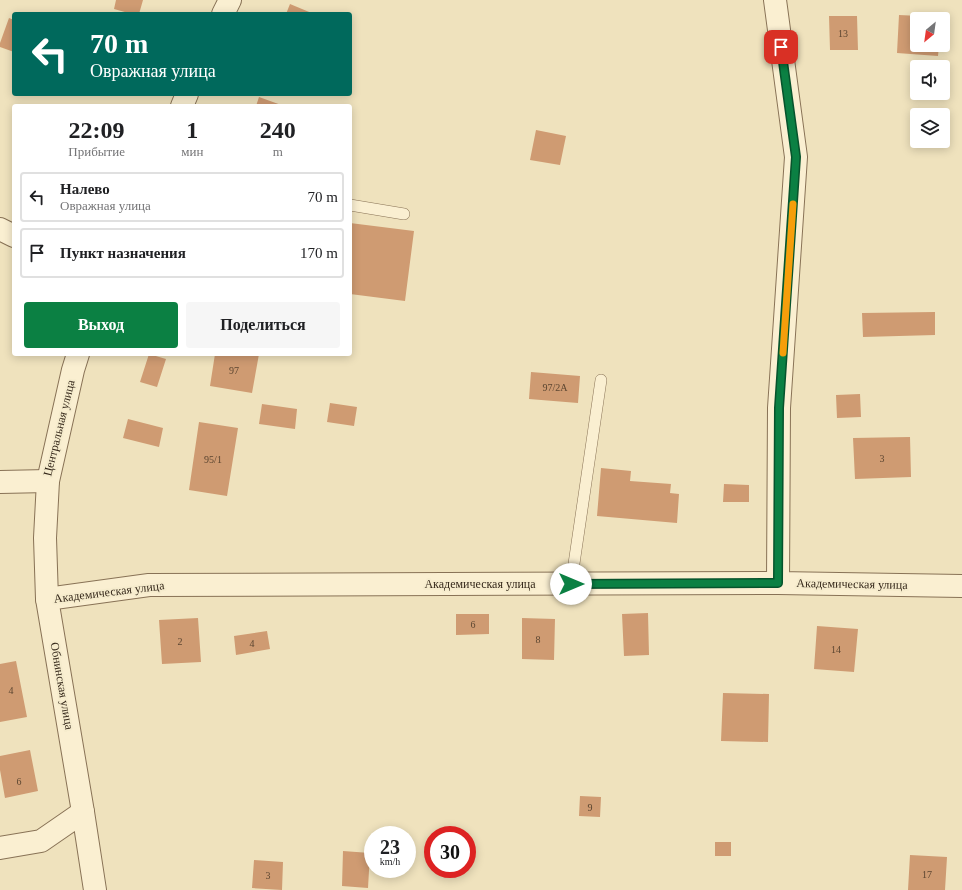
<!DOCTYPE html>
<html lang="ru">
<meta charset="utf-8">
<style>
:root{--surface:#fff;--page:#f6f6f6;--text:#202124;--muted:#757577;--line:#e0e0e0;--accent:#0b8043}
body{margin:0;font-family:Georgia,serif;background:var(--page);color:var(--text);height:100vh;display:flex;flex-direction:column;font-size:15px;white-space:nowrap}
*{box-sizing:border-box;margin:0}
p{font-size:13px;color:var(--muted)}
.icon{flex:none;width:22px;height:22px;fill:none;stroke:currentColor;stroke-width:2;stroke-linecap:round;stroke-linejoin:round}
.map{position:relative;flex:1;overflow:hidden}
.details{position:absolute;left:12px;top:104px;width:340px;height:252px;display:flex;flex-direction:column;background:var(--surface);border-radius:4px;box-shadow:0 2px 10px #0003}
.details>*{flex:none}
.hud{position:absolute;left:12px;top:12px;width:340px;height:84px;border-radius:4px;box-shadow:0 2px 10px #0003;background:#00695c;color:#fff;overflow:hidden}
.needle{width:26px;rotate:209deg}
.controls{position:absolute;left:910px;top:12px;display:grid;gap:8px}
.controls a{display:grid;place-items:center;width:40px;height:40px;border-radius:4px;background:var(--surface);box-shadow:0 2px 10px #0003;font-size:20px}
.speed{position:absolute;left:364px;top:826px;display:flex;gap:8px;font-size:20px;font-weight:700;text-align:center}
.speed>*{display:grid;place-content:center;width:52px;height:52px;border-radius:50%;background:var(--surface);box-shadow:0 2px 10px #0003;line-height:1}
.speed small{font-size:10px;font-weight:400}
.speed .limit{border:6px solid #d22;background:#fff;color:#111}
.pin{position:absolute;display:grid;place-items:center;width:34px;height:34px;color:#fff;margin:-17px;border-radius:8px;box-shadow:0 2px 6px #0006}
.me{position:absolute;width:44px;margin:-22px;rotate:90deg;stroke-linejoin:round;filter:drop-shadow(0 0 3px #0008)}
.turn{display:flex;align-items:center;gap:14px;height:84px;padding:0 12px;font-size:18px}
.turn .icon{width:52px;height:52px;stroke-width:2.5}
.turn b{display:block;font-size:28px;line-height:34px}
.eta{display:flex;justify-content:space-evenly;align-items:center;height:68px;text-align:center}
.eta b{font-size:24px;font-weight:800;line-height:28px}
.cta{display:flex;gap:8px;margin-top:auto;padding:8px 12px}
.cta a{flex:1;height:46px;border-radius:4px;background:var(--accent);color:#fff;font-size:16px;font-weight:800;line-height:46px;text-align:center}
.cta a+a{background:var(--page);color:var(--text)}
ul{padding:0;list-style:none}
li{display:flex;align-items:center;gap:12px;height:50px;margin:0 8px 6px;padding:0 4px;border:2px solid var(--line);border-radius:4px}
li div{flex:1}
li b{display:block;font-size:15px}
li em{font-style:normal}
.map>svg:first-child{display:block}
.building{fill:#cf9b72}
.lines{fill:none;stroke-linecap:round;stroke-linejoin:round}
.service-casing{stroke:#887256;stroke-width:12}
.minor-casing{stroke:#887256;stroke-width:24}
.tertiary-casing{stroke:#887256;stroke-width:24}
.service{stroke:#faefd1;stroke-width:11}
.minor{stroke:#faefd1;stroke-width:22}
.tertiary{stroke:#faefd1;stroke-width:22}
.route-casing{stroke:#07532c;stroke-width:10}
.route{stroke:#0b8043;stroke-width:7}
.slow{stroke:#f59e0b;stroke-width:7}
.labels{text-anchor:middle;stroke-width:4;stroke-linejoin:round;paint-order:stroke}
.number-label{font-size:10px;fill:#5c4631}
.street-label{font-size:12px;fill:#36291b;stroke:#f6eccd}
</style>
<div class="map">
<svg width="962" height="890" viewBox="0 0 962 890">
<rect width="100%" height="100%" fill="#efe2bd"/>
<path class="building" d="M116,0H143L139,14H132L114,9Z
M290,4L314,14H286Z
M899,15L940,17V19H917V45H939L938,56L897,53Z
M829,16H857L858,50H830Z
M9,18L14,20V52L0,47V43Z
M259,97L284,106H256Z
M536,130L566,136L560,165L530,160Z
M350,223L414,231L405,301L350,294Z
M935,312V335L863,337L862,313Z
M149,354L166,359L157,387L140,382Z
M215,354H259L252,393L210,386Z
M531,372L580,376L578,403L529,399Z
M860,394L861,417L837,418L836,395Z
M330,403L357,407L354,426L327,422Z
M262,404L297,409L295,429L259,424Z
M128,419L163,428L159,447L123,438Z
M199,422L238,428L227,496L189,490Z
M910,437L911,477L855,479L853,438Z
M601,468L631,471L630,481L671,484L670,493L679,494L677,523L597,516Z
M724,484L749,485V502H723Z
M648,613L649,655L624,656L622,614Z
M456,614H489V634L456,635Z
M198,618L201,662L162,664L159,620Z
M522,618L555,619L554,660L522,659Z
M817,626L858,629L854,672L814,669Z
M267,631L270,649L236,655L234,636Z
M16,661L27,717L0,722V664Z
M723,693L769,694L768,742L721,741Z
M30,750L38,791L5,798L0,770V756Z
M580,796L601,797L600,817L579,816Z
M715,842H731V856H715Z
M343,851L370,853L368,888L342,886Z
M910,855L947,857L945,890H908Z
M254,860L283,862L282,890L252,888Z"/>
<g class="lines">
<g class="service-casing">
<path id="service" d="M350,205L404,214
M571,584L601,380"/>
</g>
<g class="minor-casing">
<path id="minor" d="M775,0L796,157L779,408L778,583
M0,229L14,236
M0,482L48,481
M47,599L149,585L778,583L962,586
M0,848L41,841L83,812"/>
</g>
<g class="tertiary-casing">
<path id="tertiary" d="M223,14L230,0
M182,106L187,94
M78,354L73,370L48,481L45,538L47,599L83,812L95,890"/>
</g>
<use href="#service" class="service"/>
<use href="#minor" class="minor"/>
<use href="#tertiary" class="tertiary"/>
</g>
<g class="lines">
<g class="route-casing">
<path id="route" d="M571,584L778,583L779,408L796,157L781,47"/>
</g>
<use href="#route" class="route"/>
<path class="slow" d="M783,353L793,204"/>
</g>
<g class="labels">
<g class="number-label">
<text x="843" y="37">13</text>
<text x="234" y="374">97</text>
<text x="555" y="391">97/2А</text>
<text x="882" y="462">3</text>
<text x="213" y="463">95/1</text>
<text x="473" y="628">6</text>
<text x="538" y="643">8</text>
<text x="180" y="645">2</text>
<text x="252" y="647">4</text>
<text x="836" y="653">14</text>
<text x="11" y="694">4</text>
<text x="19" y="785">6</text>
<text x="590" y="811">9</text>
<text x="927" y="878">17</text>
<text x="268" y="879">3</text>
</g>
<g class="street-label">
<text transform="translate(59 428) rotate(-76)" y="4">Центральная улица</text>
<text x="480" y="588">Академическая улица</text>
<text transform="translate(852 584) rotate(1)" y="4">Академическая улица</text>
<text transform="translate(109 592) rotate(-7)" y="4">Академическая улица</text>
<text transform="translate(62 686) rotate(80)" y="4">Обнинская улица</text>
</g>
</g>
</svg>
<div class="controls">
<a><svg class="needle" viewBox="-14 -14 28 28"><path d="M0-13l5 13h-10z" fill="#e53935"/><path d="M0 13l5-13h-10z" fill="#757577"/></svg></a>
<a><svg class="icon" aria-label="sound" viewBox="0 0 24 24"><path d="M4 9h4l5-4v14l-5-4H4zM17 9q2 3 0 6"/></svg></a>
<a><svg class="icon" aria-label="layers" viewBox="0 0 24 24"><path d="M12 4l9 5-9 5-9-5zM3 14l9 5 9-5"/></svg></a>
</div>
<div class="speed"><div>23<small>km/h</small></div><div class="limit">30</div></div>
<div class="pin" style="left:781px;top:47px;background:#d93025"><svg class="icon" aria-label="arrive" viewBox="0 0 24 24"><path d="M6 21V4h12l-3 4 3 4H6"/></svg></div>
<svg class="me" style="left:571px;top:584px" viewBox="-20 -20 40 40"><circle r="19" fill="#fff"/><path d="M0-13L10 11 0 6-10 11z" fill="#0b8043"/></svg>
<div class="hud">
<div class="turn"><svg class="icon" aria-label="left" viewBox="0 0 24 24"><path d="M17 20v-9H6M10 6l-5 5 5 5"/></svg><div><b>70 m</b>Овражная улица</div></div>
</div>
<section class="details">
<div class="eta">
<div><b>22:09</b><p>Прибытие</p></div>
<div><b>1</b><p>мин</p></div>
<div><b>240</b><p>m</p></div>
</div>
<ul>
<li><svg class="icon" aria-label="left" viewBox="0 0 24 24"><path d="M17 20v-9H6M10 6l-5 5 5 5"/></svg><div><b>Налево</b><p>Овражная улица</p></div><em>70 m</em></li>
<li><svg class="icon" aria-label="arrive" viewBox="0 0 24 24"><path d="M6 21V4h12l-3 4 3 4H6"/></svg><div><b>Пункт назначения</b></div><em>170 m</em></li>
</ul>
<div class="cta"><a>Выход</a><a>Поделиться</a></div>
</section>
</div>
